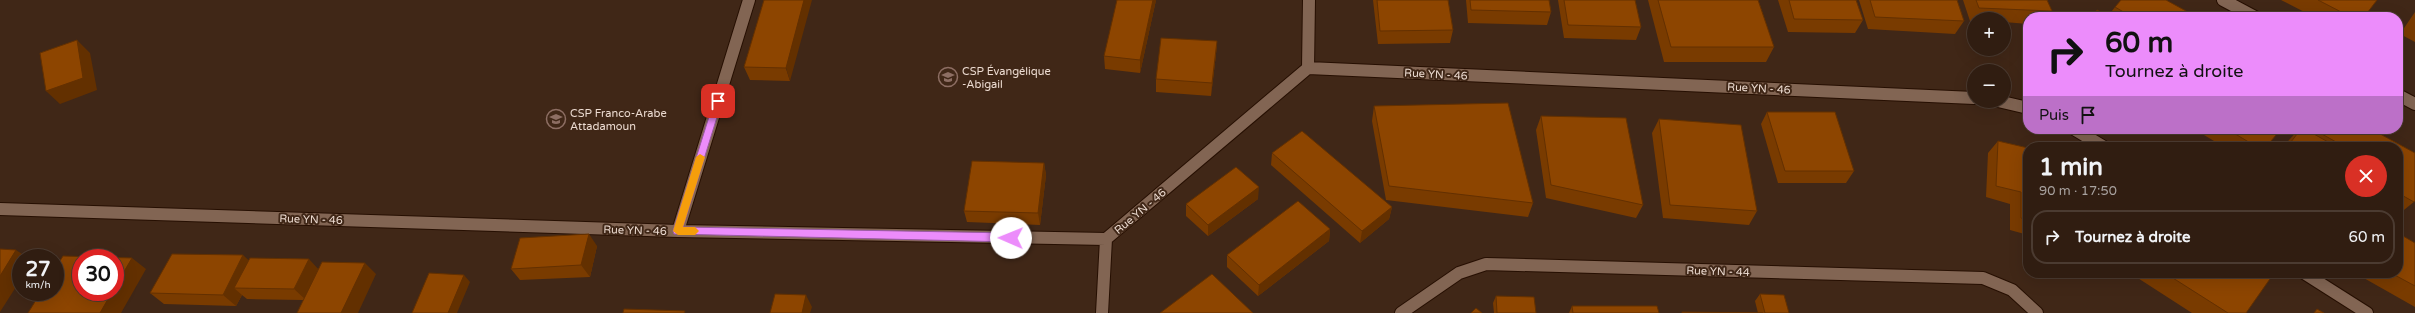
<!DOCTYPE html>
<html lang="fr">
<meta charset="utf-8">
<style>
:root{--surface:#301d11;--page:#38261a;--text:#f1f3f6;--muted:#a8a29f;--line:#4b3b31}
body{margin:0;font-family:"Varela Round",sans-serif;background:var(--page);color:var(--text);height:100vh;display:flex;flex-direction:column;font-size:15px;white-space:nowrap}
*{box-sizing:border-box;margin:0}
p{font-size:13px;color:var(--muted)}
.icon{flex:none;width:22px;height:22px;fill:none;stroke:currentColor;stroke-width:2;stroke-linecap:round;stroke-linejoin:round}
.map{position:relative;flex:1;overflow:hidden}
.panel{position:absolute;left:2023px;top:142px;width:380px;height:136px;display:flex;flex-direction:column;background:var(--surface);border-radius:16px;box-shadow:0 4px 16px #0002,0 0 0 1px var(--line)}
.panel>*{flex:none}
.banner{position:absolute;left:2023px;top:12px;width:380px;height:122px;border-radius:16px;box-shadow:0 4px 16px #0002,0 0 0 1px var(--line);background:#ec8cfb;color:#111;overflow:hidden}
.fabs{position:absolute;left:1967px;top:12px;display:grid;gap:8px}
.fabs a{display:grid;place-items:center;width:44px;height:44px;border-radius:50%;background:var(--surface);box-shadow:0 4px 16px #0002,0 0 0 1px var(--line);font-size:20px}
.speed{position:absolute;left:12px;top:249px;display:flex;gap:8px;font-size:20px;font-weight:700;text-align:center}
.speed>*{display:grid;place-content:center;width:52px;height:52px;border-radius:50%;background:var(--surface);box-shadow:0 4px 16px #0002,0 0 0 1px var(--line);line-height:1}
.speed small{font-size:10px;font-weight:400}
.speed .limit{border:6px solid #d22;background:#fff;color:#111}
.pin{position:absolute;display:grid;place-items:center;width:34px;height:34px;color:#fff;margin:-17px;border-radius:8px;box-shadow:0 2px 6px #0006}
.me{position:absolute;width:44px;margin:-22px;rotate:271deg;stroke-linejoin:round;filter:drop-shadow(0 0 3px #0008)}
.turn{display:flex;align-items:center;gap:14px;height:84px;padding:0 16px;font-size:18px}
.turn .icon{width:52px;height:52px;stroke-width:2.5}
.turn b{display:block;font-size:28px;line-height:34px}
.then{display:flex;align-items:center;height:38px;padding:0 16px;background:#0003;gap:8px;font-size:15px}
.round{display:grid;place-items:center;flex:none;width:42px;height:42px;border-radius:21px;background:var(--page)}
.overview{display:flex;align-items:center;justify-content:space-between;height:68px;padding:0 16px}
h1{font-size:24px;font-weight:800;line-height:30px}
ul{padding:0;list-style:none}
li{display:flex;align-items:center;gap:12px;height:54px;margin:0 8px 6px;padding:0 8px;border:2px solid var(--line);border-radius:16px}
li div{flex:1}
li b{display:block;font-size:15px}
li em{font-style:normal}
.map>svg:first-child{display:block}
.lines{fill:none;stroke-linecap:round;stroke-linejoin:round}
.street-casing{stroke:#260f02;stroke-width:14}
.street{stroke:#826553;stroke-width:12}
.wall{fill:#793b00}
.shaded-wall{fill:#633000}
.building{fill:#8d4500;stroke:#633000}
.route{fill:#ec8cfb;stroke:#995ba3}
.slow{fill:#f59e0b}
.labels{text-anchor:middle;stroke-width:4;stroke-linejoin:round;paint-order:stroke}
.poi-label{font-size:11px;fill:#ecdbd1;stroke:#402717;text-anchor:start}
.street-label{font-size:11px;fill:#ecdbd1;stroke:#402717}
</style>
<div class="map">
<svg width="2415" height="313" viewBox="0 0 2415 313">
<rect width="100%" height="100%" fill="#402717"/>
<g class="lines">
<g class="street-casing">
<path id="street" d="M2223,0L2255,17
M1308,68L1309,0
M2398,95L2415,104
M1998,101L2028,108
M2074,129L2104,147
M0,209L678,231L1106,239L1308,68L1974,98
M678,231L749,0
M2304,273L2367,313
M1102,313L1106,239
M1401,313L1459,273L1486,264L1983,278L2012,290L2037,313"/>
</g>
<use href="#street" class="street"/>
</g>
<path class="wall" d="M764,0L790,81L750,80L744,67Z
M1156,0L1140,73L1105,69L1104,56Z
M1373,0H1448L1453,30L1450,43L1378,44Z
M1466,0H1549L1551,12L1547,25L1468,23Z
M1558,0H1635L1641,27L1636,40L1564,38Z
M1648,0H1758L1774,47L1766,62H1664Z
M1778,0H1856L1863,20L1855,33L1788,32Z
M1859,0H1957L1964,21L1955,34L1868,29Z
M1963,0H2047L2052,11L2048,17H2028V24L2004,22V19H1974V21H1970Z
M2281,0H2377L2364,17H2314Z
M2115,7L2197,17H2091L2108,16Z
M2415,12V42L2400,34Z
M1217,41L1216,54L1211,96L1156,92V79Z
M1374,106L1533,203L1528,217L1386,200L1372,121Z
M1767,112L1854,171L1846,183H1778L1761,124Z
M1541,116L1643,205L1636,218L1546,198L1536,130Z
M1659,119L1757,211L1749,225L1663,218L1652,133Z
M2194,129H2281L2266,147H2224Z
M2299,129H2371L2415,153V201L2399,214L2398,213V147H2283L2289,140Z
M1998,141L2028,148V235L2010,230V204L1986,197L1988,153Z
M1272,153L1392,207L1389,219L1360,243L1271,165Z
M1044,163L1046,175L1040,225L967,222L964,211Z
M1258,199L1208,236L1186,216V204Z
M1330,229L1329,241L1258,296L1227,267V255Z
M2415,243V307L2362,277L2365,273H2398Z
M597,246L590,277L520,280L511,269Z
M249,260L319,269L376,274L303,300L247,299L242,295L236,306L164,304L150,293Z
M2130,273H2267L2246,313H2192Z
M1760,294L1789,313H1682V312L1758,313L1755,301Z
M1496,296L1536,313H1494L1493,303Z
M1572,306L1659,313H1569Z"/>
<path class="shaded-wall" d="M804,0H812L790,81L786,68Z
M1153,0H1156L1140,73V60Z
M77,40L90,53L97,90L60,104L46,91Z
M1217,41L1216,54L1211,96L1212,83Z
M1044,163L1046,175L1040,225L1038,213Z
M1259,187L1258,199L1208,236V225Z
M1392,207L1389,219L1360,243L1362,231Z
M1330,229L1329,241L1258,296L1259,285Z
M589,234L597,246L590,277L581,265Z
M16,250L28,258H21V279L0,312V276Z
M243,255L256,267L234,288L242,295L236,306L223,295Z
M132,258L146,269L121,313H100L112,292H115V287Z
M309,259L320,271L306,300L294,289Z
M365,263L376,274L358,313H341Z
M464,275L470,282L457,313H448Z
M806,295L812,307L810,313H802Z"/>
<path class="building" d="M764,0H804L786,68L744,67Z
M1117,0H1153L1140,60L1104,56Z
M1377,0H1448L1453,30L1380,31Z
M1470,0H1549L1551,12L1471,10Z
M1564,0H1635L1641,27L1568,25Z
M1658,0H1758L1774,47H1671Z
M1789,0H1856L1863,20L1794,19Z
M1870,0H1957L1964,21L1875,17Z
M1976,0H2047L2052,11L1979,8Z
M2121,0H2166L2197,17H2132L2115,7Z
M2318,0H2377L2364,17H2351Z
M2097,10L2110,17H2091Z
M1161,38L1217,41L1212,83L1156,79Z
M77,40L83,78L46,91L40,53Z
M1508,103L1533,203L1389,186L1374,106Z
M1767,112H1835L1854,171H1785Z
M1541,116L1626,118L1643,205L1551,185Z
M1659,119L1741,125L1757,211L1670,205Z
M2227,129H2281L2266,147H2257Z
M2301,129H2305L2337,147H2287Z
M2313,129H2371L2415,153V201L2414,202L2398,193V179L2399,177H2398V147H2345Z
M1302,131L1392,207L1362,231L1272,153Z
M1998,141L2028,148V220L2021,218V192L1996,186Z
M972,161L1044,163L1038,213L964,211Z
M1236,167L1259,187L1208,225L1186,204Z
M1298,201L1330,229L1259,285L1227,255Z
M2398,233L2415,243V286L2391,273H2398Z
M589,234L581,265L511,269L520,238Z
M0,249L16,250L0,276Z
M172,254L243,255L223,295L150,293Z
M63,256L132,258L115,287V258H81V292H112L100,313H28L41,292H55V269Z
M250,258L309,259L294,289L234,288Z
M322,262L365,263L341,313H297Z
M429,273L464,275L448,313H412Z
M2165,273H2267L2272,276L2246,313H2228Z
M1212,274L1253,313H1160Z
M775,294L806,295L802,313H770Z
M1760,294L1784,295L1789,313H1765Z
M1496,296L1534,297L1536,313H1497Z
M1572,306H1657L1659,313H1573Z
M1476,308L1482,313H1471Z
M624,309L685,311L684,313H623Z
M2317,309L2324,313H2314Z
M1682,312L1763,313H1682Z"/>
<path class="route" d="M718,98L722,101L683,227L1011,233L1016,238L1011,242L674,234L673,231L714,101Z"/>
<path class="slow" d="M700,154L705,157L683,227H695L699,231L695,235H678L673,231L696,157Z"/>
<defs>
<g id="school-ring" transform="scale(1)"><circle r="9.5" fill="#402717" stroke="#8d6e63" stroke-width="1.5"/><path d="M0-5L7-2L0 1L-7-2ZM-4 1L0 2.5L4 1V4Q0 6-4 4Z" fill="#8d6e63"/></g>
</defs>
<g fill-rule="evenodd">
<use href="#school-ring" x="948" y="77"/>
<use href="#school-ring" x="556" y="119"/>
</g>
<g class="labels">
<g class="poi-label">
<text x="962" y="75">CSP Évangélique<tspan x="962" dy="13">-Abigail</tspan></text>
<text x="570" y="117">CSP Franco-Arabe<tspan x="570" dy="13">Attadamoun</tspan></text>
</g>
<g class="street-label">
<text transform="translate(1436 74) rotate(3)" y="4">Rue YN - 46</text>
<text transform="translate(1759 88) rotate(3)" y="4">Rue YN - 46</text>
<text transform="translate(1140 211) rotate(-40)" y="4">Rue YN - 46</text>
<text transform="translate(311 219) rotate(2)" y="4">Rue YN - 46</text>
<text transform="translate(635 230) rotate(2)" y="4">Rue YN - 46</text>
<text transform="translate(1718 271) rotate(2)" y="4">Rue YN - 44</text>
</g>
</g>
</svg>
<div class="fabs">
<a>+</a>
<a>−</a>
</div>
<div class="speed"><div>27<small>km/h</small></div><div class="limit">30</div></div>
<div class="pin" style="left:718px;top:101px;background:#d93025"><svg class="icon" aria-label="arrive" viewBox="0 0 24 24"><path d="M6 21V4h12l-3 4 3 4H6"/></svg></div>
<svg class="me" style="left:1011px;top:238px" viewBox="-20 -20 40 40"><circle r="19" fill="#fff"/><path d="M0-13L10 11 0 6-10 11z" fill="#ec8cfb"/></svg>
<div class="banner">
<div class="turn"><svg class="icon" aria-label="right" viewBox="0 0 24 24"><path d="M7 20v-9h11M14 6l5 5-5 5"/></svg><div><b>60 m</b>Tournez à droite</div></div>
<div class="then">Puis<svg class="icon" aria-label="arrive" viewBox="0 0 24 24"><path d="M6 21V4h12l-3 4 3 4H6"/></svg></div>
</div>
<section class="panel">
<div class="overview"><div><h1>1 min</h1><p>90 m · 17:50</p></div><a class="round" style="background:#d93025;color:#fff"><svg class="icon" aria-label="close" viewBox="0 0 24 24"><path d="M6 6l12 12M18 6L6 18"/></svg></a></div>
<ul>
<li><svg class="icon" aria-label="right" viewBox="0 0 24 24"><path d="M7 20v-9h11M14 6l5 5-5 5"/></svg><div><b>Tournez à droite</b></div><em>60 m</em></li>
</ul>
</section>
</div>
